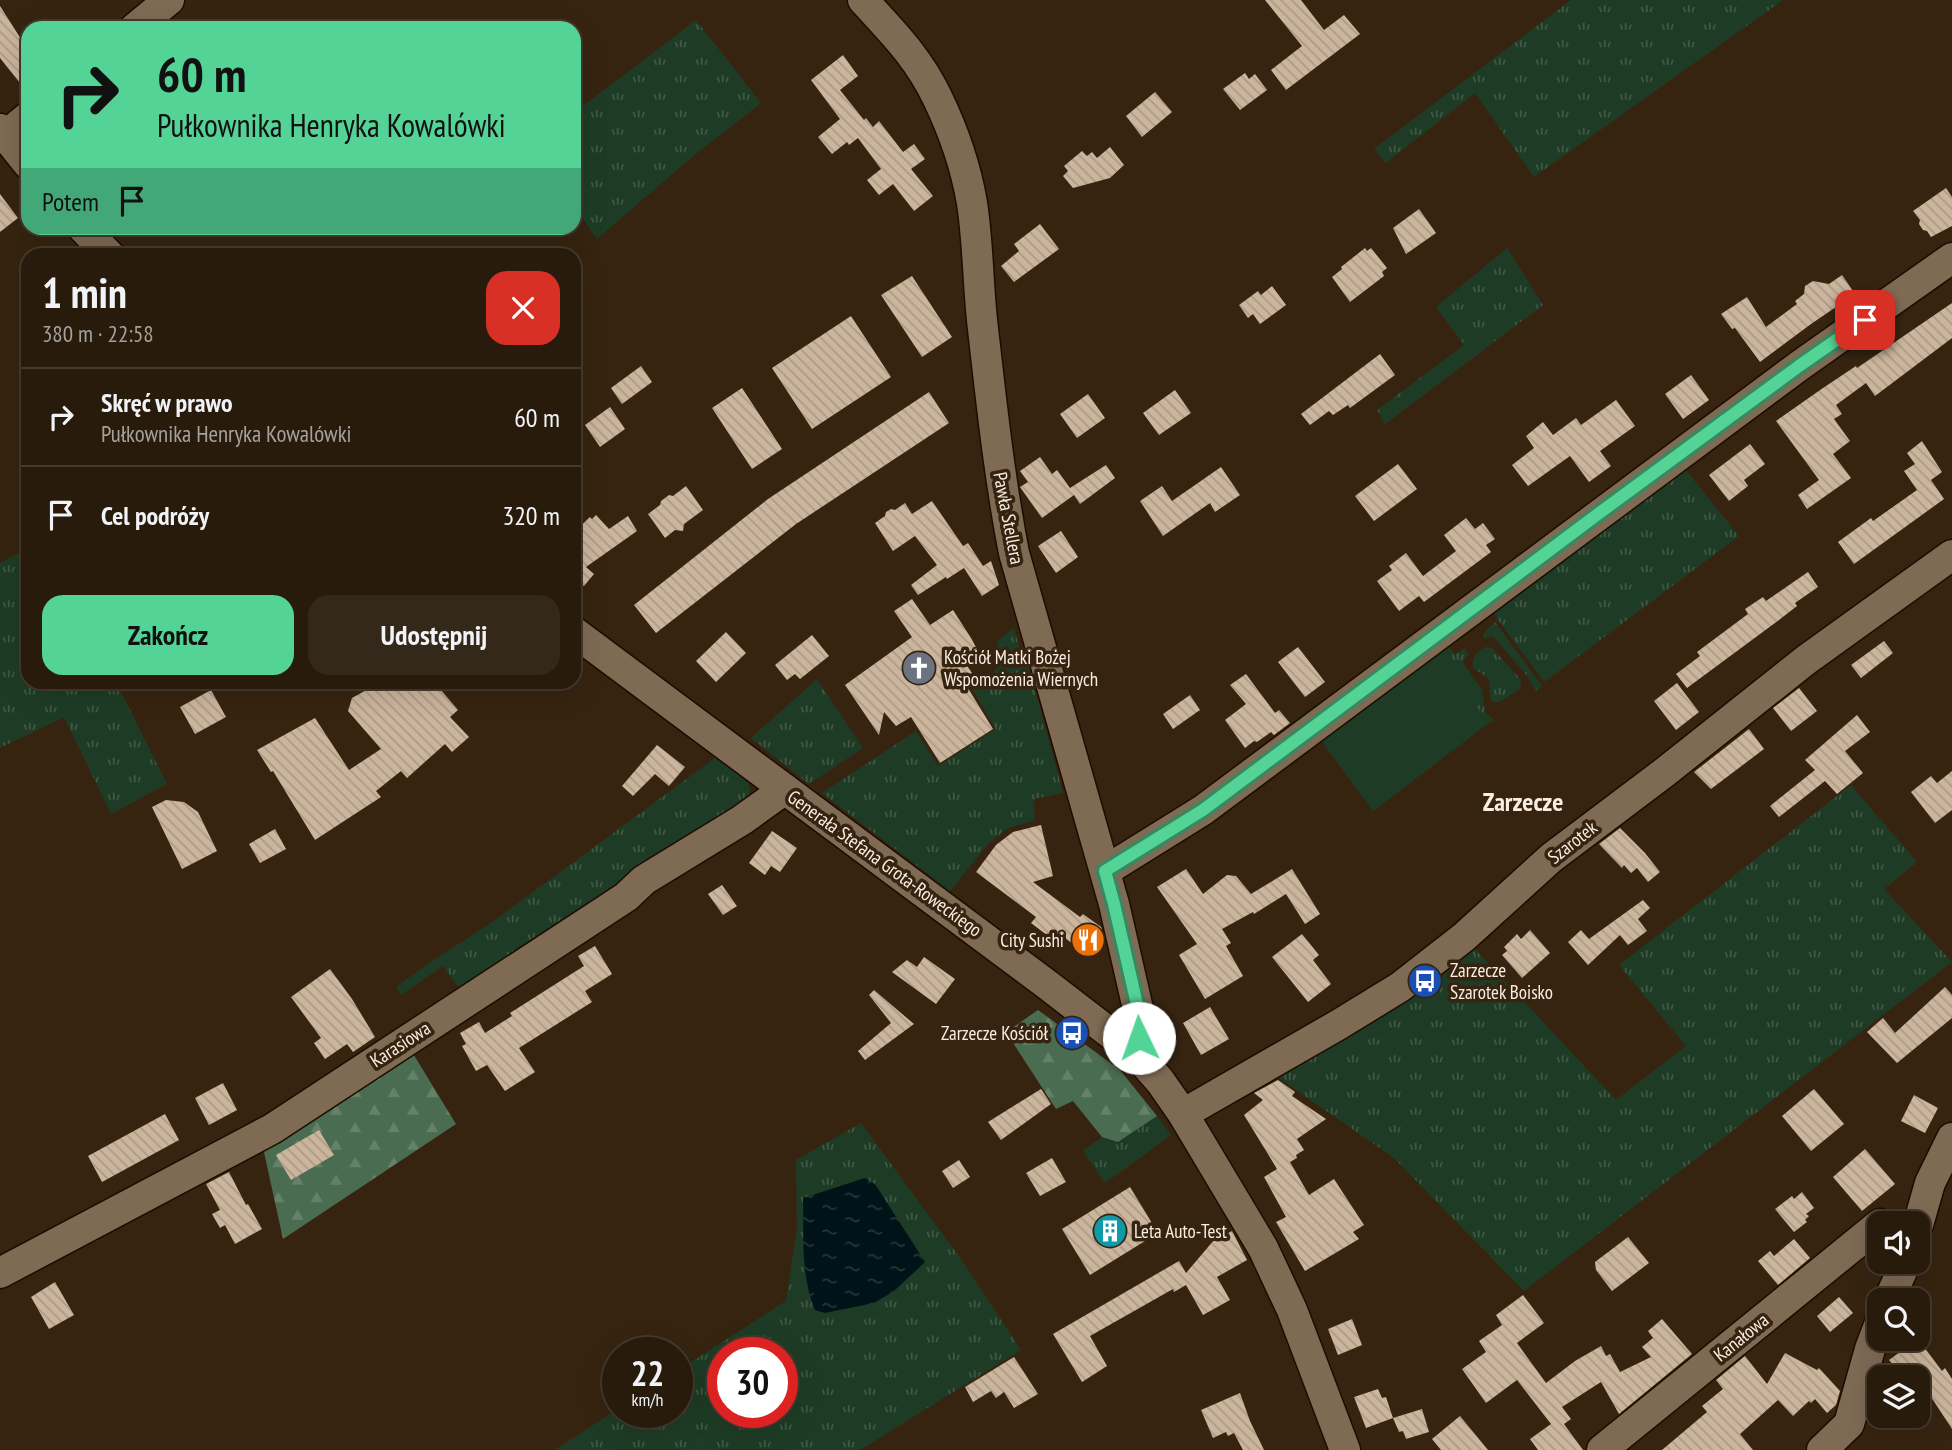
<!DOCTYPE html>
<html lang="pl">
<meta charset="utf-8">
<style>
:root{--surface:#281b0c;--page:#34281a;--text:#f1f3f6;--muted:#a5a19d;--line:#44392d;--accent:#54d396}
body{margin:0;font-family:"PT Sans Narrow",sans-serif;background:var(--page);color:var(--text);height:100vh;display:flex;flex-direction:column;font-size:26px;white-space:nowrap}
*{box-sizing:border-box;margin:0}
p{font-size:23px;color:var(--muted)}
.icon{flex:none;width:38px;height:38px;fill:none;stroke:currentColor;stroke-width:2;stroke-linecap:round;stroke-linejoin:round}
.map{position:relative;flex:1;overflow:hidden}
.details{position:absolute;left:21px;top:248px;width:560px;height:441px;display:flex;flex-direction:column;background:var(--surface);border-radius:21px;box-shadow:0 7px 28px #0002,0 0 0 2px var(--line)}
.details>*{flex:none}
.top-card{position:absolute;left:21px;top:21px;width:560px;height:214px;border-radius:21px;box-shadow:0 7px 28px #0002,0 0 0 2px var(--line);background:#54d396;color:#111;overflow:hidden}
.fabs{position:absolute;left:1867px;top:1211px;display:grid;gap:14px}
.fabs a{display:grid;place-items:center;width:63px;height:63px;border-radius:14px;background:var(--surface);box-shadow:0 7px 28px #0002,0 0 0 2px var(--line);font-size:35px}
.speed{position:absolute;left:602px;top:1337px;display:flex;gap:14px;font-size:35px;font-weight:700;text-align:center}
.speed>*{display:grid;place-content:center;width:91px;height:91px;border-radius:50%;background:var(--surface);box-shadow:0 7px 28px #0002,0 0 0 2px var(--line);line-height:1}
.speed small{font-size:18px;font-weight:400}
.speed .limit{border:10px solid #d22;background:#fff;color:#111}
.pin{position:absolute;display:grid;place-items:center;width:60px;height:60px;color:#fff;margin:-30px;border-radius:14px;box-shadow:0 4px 10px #0006}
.me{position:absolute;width:77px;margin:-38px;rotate:357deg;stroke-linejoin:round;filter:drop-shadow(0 0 5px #0008)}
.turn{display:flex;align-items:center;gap:24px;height:147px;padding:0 21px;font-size:32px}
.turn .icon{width:91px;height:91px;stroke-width:2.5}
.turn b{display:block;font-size:49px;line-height:60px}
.then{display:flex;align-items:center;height:66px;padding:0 21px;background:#0003;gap:14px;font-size:26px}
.round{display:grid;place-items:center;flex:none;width:74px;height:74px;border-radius:21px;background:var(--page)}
.overview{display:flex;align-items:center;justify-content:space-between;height:119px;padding:0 21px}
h1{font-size:42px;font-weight:700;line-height:52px}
.action{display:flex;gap:14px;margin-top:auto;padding:14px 21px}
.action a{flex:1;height:80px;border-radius:21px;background:var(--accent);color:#111;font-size:28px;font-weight:700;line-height:80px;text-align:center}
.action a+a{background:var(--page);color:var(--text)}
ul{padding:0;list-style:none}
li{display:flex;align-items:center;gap:21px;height:98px;padding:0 21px;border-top:2px solid var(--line)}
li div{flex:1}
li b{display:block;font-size:26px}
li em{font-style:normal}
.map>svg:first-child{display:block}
.grass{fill:url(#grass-tufts);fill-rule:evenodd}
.forest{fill:url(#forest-firs)}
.park{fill:#1e3c25}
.water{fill:url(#water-ripples)}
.building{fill:url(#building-back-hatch)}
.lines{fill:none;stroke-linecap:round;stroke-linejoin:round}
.minor-casing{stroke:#1d0d00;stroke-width:33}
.minor{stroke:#7f6a54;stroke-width:30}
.route-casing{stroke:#378962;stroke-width:18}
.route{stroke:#54d396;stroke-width:12}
.labels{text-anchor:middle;stroke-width:7;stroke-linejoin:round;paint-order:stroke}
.street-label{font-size:19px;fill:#faeee1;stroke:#362410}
.poi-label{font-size:19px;fill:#faeee1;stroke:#362410;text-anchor:start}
.district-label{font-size:26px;font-weight:bold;fill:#faeee1;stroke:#362410}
</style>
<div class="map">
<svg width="1952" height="1450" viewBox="0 0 1952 1450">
<defs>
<pattern id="grass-tufts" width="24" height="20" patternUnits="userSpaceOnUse" patternTransform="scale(1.75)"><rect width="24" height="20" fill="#1e3c25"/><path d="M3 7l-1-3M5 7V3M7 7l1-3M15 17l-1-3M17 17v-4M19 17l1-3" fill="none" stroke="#405844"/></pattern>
<pattern id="forest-firs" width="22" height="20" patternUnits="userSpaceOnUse" patternTransform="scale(1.75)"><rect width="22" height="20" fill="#4a6c51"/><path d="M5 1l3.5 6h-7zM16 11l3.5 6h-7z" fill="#65816a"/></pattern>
<pattern id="water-ripples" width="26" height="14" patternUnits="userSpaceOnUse" patternTransform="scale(1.75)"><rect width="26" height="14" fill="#001318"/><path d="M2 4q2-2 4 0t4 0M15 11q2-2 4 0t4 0" fill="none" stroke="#263639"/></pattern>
<pattern id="building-back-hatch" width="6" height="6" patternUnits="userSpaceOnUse" patternTransform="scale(1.75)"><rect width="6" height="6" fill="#ccb59d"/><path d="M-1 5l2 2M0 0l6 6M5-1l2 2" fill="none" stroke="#ac9a87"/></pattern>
</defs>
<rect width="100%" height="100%" fill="#362410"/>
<path class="grass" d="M1571,0H1783L1534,177L1475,93L1386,163L1374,149Z
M696,20L761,103L692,157L597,239L574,206V113Z
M1507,248L1543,305L1385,424L1377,410L1464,345L1436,307Z
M1681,464L1739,536L1544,682L1490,609Z
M28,548V682L127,683L119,688L167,784L111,814L64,717L0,748V563Z
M1495,622L1542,686L1536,691L1527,676L1493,636L1484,638L1483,634Z
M1014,628L1023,661L1027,660L1063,793L1034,799L1035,820L1008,828L988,844L950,891L822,793L916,731L938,766L996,729L972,689L996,670L998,640Z
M1449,646L1455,655L1464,648L1469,654L1464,659V664L1482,690L1485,712L1494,720L1489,723L1432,650Z
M1485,647L1492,648L1521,680L1520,689L1500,702H1492C1488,694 1492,684 1488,679C1485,675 1477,671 1473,668C1471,657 1476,653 1485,647Z
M817,679L863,748L809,784L751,738Z
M715,758L749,782L750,800L463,994L443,966L401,995L396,987L426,965L491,923Z
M1851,785L1917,862L1884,889L1952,962L1524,1291L1394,1158L1269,1071L1472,946L1616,1100L1686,1046L1619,965Z
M1157,1116L1171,1135L1105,1183L1083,1151L1102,1137L1118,1142Z
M861,1123L963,1262L1021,1350L860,1450H555L618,1409V1412H677V1371L786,1301L797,1229L796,1160ZM723,1353H782V1412H723Z"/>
<path class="forest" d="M1038,1010L1120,1070L1157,1116L1118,1142L1102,1137L1073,1101L1056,1109L1006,1032Z
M412,1052L456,1124L283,1239L262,1143Z"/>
<path class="park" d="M1432,650L1489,723L1373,811L1317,735Z"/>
<path class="water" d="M865,1178L875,1184L925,1262L894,1291L874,1303L825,1313L815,1310C800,1275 804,1235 803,1198Z"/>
<path class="building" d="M1265,0H1301L1324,30L1344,15L1360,34L1286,90L1271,70L1302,46Z
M0,6L28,50V93L0,58Z
M843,55L858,76L840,90L864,120L866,118L873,127L879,121L903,152L914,144L925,159L911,169L933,196L914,211L893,184L879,195L867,180L881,169L858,138L849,145L847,142L832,154L818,137L840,119L811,80Z
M1245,73L1249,79L1255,74L1267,90L1240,110L1223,89Z
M1155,92L1172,112L1142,137L1126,116Z
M1110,147L1124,165L1110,178L1073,188L1063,176L1068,171L1064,166L1082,151L1087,156L1092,152L1097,158Z
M1946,188L1952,197V226L1931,237L1927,231L1923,230L1919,224L1920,220L1913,211Z
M0,194L18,218L0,232Z
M1419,209L1436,233L1406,254L1393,228Z
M1040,224L1059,249L1014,282L1001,266L1019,251L1014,244Z
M1365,248L1367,251L1371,248L1387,268L1382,272L1384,276L1350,302L1332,277L1342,269L1341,267Z
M1842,275L1855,294L1811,324L1760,362L1735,328L1732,329L1721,314L1747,297L1766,327L1797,304L1795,301L1804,294L1805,286L1813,281L1829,284Z
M912,276L952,337L922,357L881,295Z
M1272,286L1286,305L1260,324L1253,314L1248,318L1239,305L1258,291L1261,295Z
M1952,303V338L1875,396L1866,383L1836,405L1842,414L1834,419L1850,441L1833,454L1851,478L1807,509L1798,495L1819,480L1776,421L1823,388L1856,366L1857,368Z
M851,316L891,377L812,429L772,368Z
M1380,354L1395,375L1350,408L1348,405L1333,415L1329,411L1310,425L1301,414Z
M641,366L652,382L622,404L611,388Z
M1691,375L1709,400L1683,419L1665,394Z
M742,388L782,449L752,469L712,408Z
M1175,390L1191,413L1159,435L1143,413Z
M929,392L949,423L796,524L656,633L634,605L768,499Z
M1088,394L1105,418L1077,438L1060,414Z
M1616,400L1635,426L1600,451L1611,466L1589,482L1570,456L1528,486L1512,465L1534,448L1526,436L1543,422L1553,435L1576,418L1581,425Z
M610,407L625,429L600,447L585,425Z
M1922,441L1942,472L1931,480L1944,499L1854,564L1838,542L1871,518L1873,521L1917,490L1904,471L1915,464L1907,453Z
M1750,444L1765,464L1744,480L1748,486L1729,501L1709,475Z
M1040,457L1052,474L1057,470L1070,488L1106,465L1115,478L1080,504L1074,495L1042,518L1020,487L1028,482L1020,471Z
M1398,464L1417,489L1374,521L1355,496Z
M1221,467L1240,495L1215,512L1210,503L1163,536L1140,501L1162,486L1172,501Z
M686,486L703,510L684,524L683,531L675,530L665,538L648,514L660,505L661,501L669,495L673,496Z
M932,501L963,546L968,543L983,566L991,561L999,585L982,596L964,568L947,579L946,577L918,595L911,585L937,565L915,536L893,551L875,523L885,516L886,512L891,509L895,510L905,503L912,514Z
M596,515L609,529L628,516L637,531L586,567L594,574L584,586L574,577V532L590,517L592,519Z
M1466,518L1475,529L1483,523L1495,539L1486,545L1491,552L1424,602L1419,596L1399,611L1377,581L1392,570L1389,566L1406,553L1423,576L1456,551L1444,535Z
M1061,531L1078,557L1056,573L1038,546Z
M1808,572L1818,587L1795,603L1797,606L1779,620L1687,688L1676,674L1700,656L1697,652L1748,614L1745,609L1763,597L1766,601Z
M912,599L930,625L953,610L971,638L977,649L961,657L972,673L963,680L993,729L940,763L911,717L896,726L884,712L879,735L845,685L912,637L894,611Z
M726,632L746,653L716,682L696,661Z
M812,635L829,656L800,679L795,674L787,680L775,665Z
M1884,641L1893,653L1861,678L1851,665Z
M1298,647L1325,682L1305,697L1278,662Z
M1246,674L1275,713L1279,710L1290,723L1274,735L1271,732L1257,742L1254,741L1245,748L1225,720L1246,704L1230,685Z
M381,682H434L458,710L450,717L469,737L452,752L445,744L407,778L401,771L376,791L381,797L315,840L273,771L271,772L257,750L315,718L349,770L381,749L348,711L352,698Z
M1677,683L1699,712L1676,730L1654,701Z
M1799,688L1817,711L1791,731L1773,708Z
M211,690L226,717L195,734L180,707Z
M1190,695L1200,710L1173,729L1163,714Z
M1857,715L1870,732L1845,751L1863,773L1837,794L1825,781L1779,817L1770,806L1815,770L1805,760Z
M1749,729L1764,749L1711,789L1694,772Z
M657,745L685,767L669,786L655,774L633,796L622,786Z
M1952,771V810L1935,823L1911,792L1931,776L1937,783Z
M166,800L184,802L198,812L217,851L182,869L152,807Z
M1041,825L1053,876L1033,882L1080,917L1083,914L1101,927L1102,930L1085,953L1061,935L1056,942L1031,923L1036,917L976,872L996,845L1013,832Z
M1620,828L1645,853L1660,872L1648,882L1637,868L1631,873L1624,865L1622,868L1599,844Z
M275,829L286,849L260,863L249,844Z
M772,831L797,848L780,872L771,866L765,875L749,863Z
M1186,869L1203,894L1227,875L1236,876L1251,894L1292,869L1320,914L1305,924L1286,894L1254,914L1253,912L1222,929L1231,943L1226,946L1243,976L1205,999L1179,955L1197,944L1157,887Z
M722,885L737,906L723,915L708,894Z
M1643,900L1650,908L1638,919L1647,931L1628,945L1620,935L1588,965L1568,942L1581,930L1589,939Z
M1530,930L1550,953L1522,978L1502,955L1507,951L1504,947L1517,934L1521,939Z
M1302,934L1319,955L1313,960L1331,984L1308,1002L1272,957Z
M595,946L612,974L585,991L592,1002L519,1048L535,1072L505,1091L487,1065L476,1071L462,1046L466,1044L460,1033L479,1022L485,1033L512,1016L510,1013L584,966L578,956Z
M924,957L955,979L936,1004L892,972L907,960L917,967Z
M330,969L352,999L375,1037L353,1052L347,1044L325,1059L314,1043L321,1038L291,997Z
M1945,987L1952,995V1018L1897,1063L1867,1032L1883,1018L1895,1033Z
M874,990L914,1024L865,1060L858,1051L891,1023L869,995Z
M1210,1007L1229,1039L1201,1055L1183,1023Z
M1278,1080L1295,1092L1292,1096L1326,1119L1297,1139L1304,1150L1296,1155L1297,1158L1290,1162L1309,1195L1334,1179L1364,1225L1353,1232L1359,1239L1305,1271L1276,1222L1286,1217L1264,1177L1277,1169L1244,1115L1263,1100L1254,1093Z
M223,1083L237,1110L209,1125L195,1098Z
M1041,1089L1051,1104L1001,1140L988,1122Z
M1814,1089L1844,1124L1811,1151L1782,1116Z
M1914,1095L1938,1108L1925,1133L1901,1121Z
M165,1114L179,1140L102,1182L88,1156Z
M319,1130L334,1155L291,1180L276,1155Z
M1865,1149L1895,1184L1862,1211L1833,1177Z
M1052,1158L1066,1182L1040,1196L1026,1173Z
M959,1160L970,1177L953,1188L942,1171Z
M229,1172L246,1205L248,1204L262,1229L235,1244L225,1225L220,1228L212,1214L220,1210L206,1184Z
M1130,1187L1158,1233L1090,1275L1062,1229Z
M1802,1192L1814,1208L1806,1214L1809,1216L1805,1220L1807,1222L1794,1232L1775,1209L1792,1196L1794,1199Z
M1232,1231L1247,1260L1217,1277L1230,1300L1203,1315L1186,1285L1174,1292L1173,1289L1090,1336L1107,1366L1082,1382L1053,1334L1179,1261L1186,1273L1214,1240Z
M1628,1237L1649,1263L1612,1291L1596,1270L1595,1262Z
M1794,1239L1810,1258L1778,1285L1758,1261L1770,1251L1774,1256Z
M55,1282L74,1315L49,1329L31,1297Z
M1523,1295L1544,1323L1517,1343L1546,1383L1575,1361L1601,1346L1606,1356L1610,1354L1620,1372L1651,1357L1642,1347L1653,1338L1648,1331L1662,1319L1692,1354L1619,1414L1601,1382L1562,1407L1571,1419L1564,1424L1583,1450H1538L1530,1439L1551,1424L1517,1380L1486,1403L1462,1369L1486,1352L1479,1341L1502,1325L1496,1315Z
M1839,1297L1853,1313L1830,1332L1817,1316Z
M1352,1319L1362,1345L1338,1355L1328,1329Z
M1918,1339L1942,1371L1945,1368L1952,1379V1429L1918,1377H1904L1889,1360Z
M1785,1353L1817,1370L1819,1368L1840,1391L1836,1405L1827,1413L1815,1399L1811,1403L1809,1401L1793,1416L1778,1400L1740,1434L1753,1450H1662L1707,1412L1702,1406L1723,1389L1716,1380L1745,1356L1767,1384Z
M1014,1357L1038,1394L1014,1408L1004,1392L996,1398L991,1391L973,1402L965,1387Z
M1378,1389L1382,1398L1386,1397L1393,1418L1366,1428L1354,1397Z
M1240,1393L1250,1421L1264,1450H1243L1234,1433L1228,1436L1226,1432L1213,1438L1201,1410Z
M1422,1409L1429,1432L1406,1439L1403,1431L1399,1432L1393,1418Z
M1460,1416L1488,1450H1441L1432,1439Z"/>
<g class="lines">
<g class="minor-casing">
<path id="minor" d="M863,0C893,33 917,56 937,97C953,130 966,168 972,203C978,242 978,282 982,320C991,399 999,476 1014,553L1114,904L1141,1022L1139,1038L1132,1050
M135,28L169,0
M0,129L28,164
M5,136L28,117
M83,228L110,256
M574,632L1049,986L1132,1050L1146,1065L1160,1081L1183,1114L1263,1248L1292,1310L1345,1450
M1105,871L1203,810L1799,366L1952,258
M1183,1114L1338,1025L1400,987L1464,937L1551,858L1665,772L1806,660L1952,555
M1918,1225L1930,1183L1952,1138
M0,1273L272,1129L626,897L644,880L742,820L785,789
M1889,1300L1906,1262
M1602,1450L1880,1224
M1822,1450L1849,1424L1870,1349L1880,1323"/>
</g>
<use href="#minor" class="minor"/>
</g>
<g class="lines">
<g class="route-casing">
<path id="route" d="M1139,1038L1141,1022L1114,904L1105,871L1203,810L1598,514L1799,366L1865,320"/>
</g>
<use href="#route" class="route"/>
</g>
<defs>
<g id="church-disc" transform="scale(1.75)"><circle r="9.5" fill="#6b7280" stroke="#362410"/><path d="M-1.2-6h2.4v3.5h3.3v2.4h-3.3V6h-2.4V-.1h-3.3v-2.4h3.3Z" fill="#fff"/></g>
<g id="restaurant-disc" transform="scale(1.75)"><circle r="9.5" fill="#e8710a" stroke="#362410"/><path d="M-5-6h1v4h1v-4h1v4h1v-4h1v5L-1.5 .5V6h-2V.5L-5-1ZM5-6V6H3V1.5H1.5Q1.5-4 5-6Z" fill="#fff"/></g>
<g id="bus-disc" transform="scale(1.75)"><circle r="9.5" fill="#1a4fb4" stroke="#362410"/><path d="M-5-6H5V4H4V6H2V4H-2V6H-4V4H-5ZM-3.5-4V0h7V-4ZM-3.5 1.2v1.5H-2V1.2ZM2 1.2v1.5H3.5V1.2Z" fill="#fff"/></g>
<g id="building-disc" transform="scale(1.75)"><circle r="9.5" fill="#0f9aa8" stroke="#362410"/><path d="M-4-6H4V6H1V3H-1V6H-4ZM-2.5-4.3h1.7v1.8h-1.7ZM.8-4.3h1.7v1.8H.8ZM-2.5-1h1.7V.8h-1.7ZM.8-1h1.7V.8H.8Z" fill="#fff"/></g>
</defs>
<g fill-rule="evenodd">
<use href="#church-disc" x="919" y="668"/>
<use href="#restaurant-disc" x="1088" y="940"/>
<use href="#bus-disc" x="1425" y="981"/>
<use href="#bus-disc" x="1072" y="1033"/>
<use href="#building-disc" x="1110" y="1231"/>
</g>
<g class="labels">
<g class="street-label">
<text transform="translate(1009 518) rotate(79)" y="7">Pawła Stellera</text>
<text transform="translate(1572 842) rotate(-38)" y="7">Szarotek</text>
<text transform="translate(885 863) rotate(36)" y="7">Generała Stefana Grota-Roweckiego</text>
<text transform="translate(400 1044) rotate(-33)" y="7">Karasiowa</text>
<text transform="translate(1741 1337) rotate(-39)" y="7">Kanałowa</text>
</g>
<g class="poi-label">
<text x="944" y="664">Kościół Matki Bożej<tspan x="944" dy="22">Wspomożenia Wiernych</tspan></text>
<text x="1064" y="947" text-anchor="end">City Sushi</text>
<text x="1450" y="977">Zarzecze<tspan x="1450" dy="22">Szarotek Boisko</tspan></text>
<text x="1048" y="1040" text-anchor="end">Zarzecze Kościół</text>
<text x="1134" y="1238">Leta Auto-Test</text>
</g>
<g class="district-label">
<text x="1523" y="811">Zarzecze</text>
</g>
</g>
</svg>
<div class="fabs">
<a><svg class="icon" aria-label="sound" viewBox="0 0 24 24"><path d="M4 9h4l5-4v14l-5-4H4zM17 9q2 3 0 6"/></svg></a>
<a><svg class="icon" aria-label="search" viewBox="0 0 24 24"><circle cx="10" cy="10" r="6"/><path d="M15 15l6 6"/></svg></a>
<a><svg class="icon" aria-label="layers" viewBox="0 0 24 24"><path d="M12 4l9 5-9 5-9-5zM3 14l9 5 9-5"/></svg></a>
</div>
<div class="speed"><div>22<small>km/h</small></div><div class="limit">30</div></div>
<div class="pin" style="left:1865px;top:320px;background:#d93025"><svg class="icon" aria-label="arrive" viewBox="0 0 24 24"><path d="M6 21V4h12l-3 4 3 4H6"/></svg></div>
<svg class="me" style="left:1139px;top:1038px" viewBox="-20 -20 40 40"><circle r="19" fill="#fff"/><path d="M0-13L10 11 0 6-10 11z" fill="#54d396"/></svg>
<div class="top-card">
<div class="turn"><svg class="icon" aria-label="right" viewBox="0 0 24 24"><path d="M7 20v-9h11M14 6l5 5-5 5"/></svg><div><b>60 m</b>Pułkownika Henryka Kowalówki</div></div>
<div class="then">Potem<svg class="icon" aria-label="arrive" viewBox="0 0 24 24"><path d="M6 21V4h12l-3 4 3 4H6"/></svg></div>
</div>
<section class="details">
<div class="overview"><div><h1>1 min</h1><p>380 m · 22:58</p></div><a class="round" style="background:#d93025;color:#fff"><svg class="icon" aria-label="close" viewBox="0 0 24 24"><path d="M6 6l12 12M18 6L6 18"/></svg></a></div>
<ul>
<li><svg class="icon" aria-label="right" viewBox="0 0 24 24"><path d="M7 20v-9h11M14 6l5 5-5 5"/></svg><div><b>Skręć w prawo</b><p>Pułkownika Henryka Kowalówki</p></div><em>60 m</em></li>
<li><svg class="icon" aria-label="arrive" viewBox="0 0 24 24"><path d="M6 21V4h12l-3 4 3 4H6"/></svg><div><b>Cel podróży</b></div><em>320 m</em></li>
</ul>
<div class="action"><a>Zakończ</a><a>Udostępnij</a></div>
</section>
</div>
